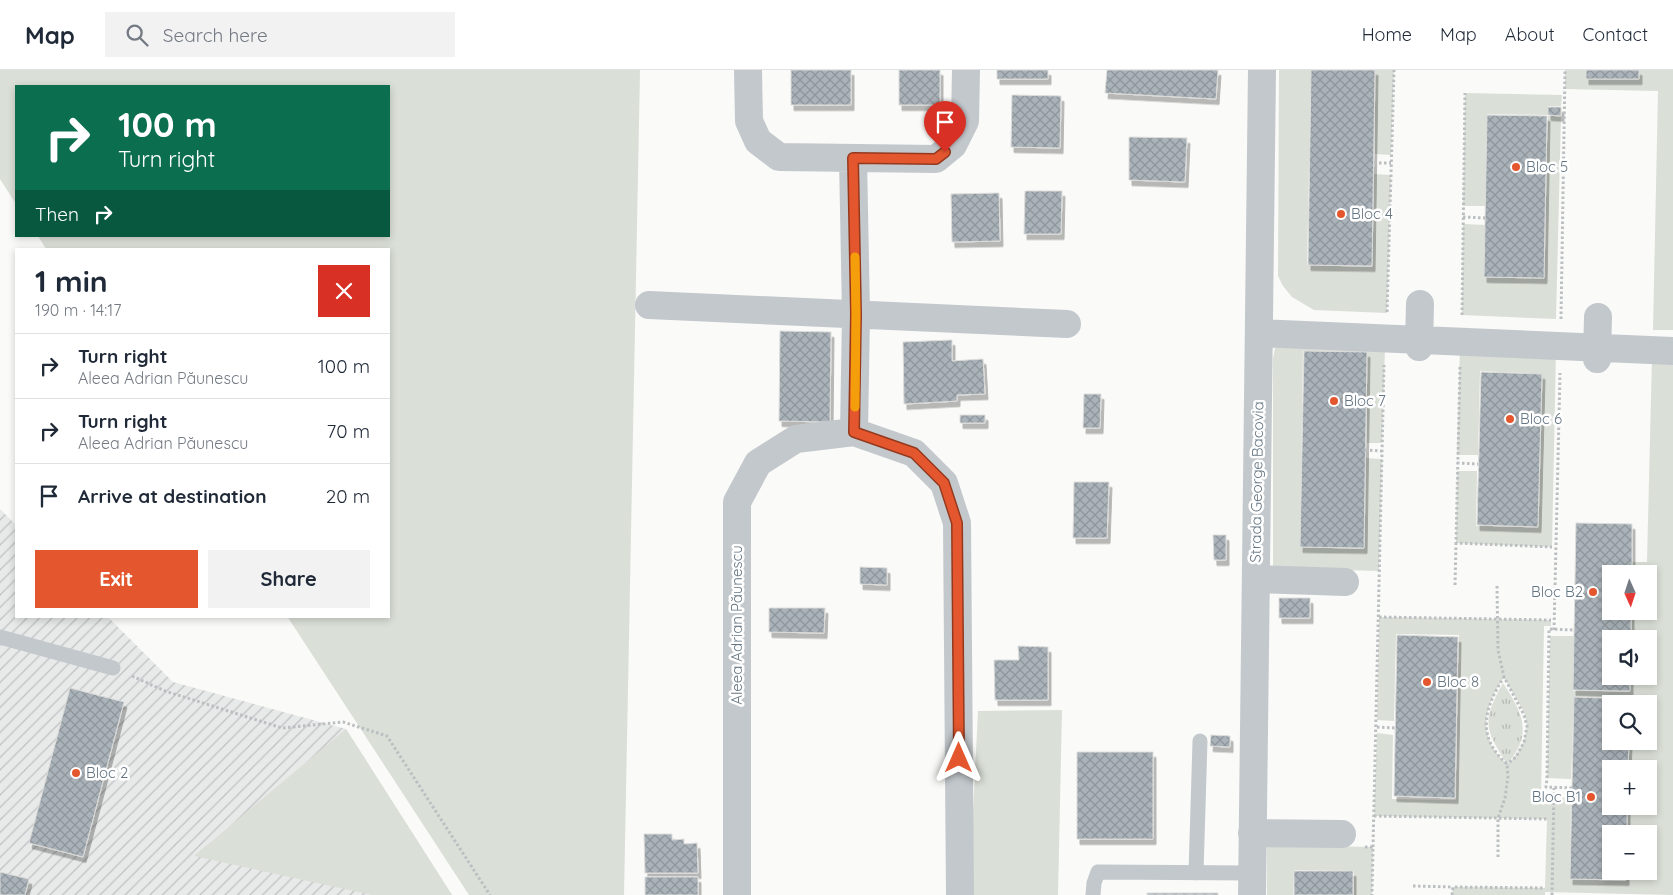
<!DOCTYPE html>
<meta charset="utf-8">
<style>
:root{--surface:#fff;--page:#f2f2f3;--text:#1f2937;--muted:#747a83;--line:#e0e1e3;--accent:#e4572e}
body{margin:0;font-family:Quicksand,sans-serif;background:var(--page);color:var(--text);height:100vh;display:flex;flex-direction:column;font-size:19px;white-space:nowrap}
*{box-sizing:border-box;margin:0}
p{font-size:16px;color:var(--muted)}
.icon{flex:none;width:28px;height:28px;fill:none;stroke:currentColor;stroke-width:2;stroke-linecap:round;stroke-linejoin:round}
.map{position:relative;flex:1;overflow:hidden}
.details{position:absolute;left:15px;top:178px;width:375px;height:370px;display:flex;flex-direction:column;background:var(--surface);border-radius:0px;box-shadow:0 2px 8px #0003}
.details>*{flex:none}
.banner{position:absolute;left:15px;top:15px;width:375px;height:152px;border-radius:0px;box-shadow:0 2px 8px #0003;background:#0b6e4f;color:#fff;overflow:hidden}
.needle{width:32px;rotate:177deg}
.tools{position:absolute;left:1602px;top:495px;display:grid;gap:10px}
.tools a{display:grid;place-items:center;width:55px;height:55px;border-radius:0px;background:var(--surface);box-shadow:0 2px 8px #0003;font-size:25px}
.pin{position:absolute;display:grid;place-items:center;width:42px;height:42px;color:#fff;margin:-51px -21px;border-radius:50% 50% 50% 0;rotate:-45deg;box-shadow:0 0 5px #0007}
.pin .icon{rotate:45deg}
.me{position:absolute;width:55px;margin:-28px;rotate:0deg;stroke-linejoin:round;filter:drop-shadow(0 0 4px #0008)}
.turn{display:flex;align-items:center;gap:18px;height:105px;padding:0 20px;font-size:22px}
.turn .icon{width:65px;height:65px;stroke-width:2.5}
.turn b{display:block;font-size:35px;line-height:42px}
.then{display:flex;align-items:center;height:48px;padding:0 20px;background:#0003;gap:10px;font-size:19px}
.round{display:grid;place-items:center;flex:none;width:52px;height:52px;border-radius:0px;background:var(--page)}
.head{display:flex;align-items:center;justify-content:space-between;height:85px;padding:0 20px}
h1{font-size:30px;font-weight:700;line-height:38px}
.action{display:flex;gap:10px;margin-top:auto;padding:10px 20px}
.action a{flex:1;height:58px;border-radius:0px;background:var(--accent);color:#fff;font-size:20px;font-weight:700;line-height:58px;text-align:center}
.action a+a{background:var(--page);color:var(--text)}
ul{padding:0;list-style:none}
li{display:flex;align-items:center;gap:15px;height:65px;padding:0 20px;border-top:1px solid var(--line)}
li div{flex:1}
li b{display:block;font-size:19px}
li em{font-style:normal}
header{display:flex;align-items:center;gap:30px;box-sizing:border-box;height:70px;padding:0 25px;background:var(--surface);border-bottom:1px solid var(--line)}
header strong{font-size:24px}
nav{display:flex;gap:28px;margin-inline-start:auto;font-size:18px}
.search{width:350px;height:45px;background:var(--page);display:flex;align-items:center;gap:12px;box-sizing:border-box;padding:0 18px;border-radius:0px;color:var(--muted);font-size:19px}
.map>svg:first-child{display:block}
.industrial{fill:url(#industrial-furrows)}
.grass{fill:#dadfd7;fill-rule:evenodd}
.park{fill:url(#park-tufts)}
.building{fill:url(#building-cross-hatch);stroke:#dcdcda;filter:url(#shadow)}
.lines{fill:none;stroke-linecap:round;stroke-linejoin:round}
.path{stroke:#bbbfc2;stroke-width:3;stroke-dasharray:2.5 2.5;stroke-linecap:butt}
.service{stroke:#c3c8cc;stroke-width:15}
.minor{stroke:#c3c8cc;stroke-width:28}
.route-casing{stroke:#94391e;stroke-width:12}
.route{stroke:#e4572e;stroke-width:9}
.slow{stroke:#f59e0b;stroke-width:9}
.poi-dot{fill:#e4572e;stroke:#fff;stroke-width:2}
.labels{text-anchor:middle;stroke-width:5;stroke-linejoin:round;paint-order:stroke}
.poi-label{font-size:15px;fill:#657683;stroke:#fff;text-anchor:start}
.street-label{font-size:15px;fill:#657683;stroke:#fff}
</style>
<header>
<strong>Map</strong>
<div class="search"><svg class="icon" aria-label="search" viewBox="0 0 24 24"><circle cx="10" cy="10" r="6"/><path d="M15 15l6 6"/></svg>Search here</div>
<nav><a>Home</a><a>Map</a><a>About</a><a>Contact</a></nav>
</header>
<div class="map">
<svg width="1673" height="825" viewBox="0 0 1673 825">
<defs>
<pattern id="industrial-furrows" width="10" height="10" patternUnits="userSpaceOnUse" patternTransform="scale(1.25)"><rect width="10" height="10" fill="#e8e9e9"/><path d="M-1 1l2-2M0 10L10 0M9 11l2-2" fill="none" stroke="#c0c1c2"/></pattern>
<pattern id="park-tufts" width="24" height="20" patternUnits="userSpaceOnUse" patternTransform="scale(1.25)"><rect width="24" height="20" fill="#dadfd7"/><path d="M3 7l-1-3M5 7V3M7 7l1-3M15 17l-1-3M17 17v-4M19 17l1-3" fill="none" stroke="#b4b9b4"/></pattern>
<pattern id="building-cross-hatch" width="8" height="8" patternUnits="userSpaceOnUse" patternTransform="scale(1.25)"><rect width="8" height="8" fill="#aab3b9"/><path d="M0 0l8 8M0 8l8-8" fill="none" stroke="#8e969c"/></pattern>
<filter id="shadow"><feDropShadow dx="3" dy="5.5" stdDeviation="0" flood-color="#0004"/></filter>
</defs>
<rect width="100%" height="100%" fill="#fafaf8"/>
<path class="industrial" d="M0,439L16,455V546H107L173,612L346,659L452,825H0Z"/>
<path class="grass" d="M0,0H640L624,825H469L287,546H389V179H46L38,166H389V16H16V134L0,109Z
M1279,0H1311L1307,195L1372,197L1374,104L1391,105L1387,243L1314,240L1292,227L1283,216L1278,206Z
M1375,0H1394L1391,85L1375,84Z
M1565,0H1586L1587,9H1639V0H1673V260H1653L1658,21L1565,19Z
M1465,23L1562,25L1561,36H1548V45L1487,44L1485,136H1463Z
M1548,46H1561L1556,249L1462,245L1463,154L1485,155L1484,207L1544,208Z
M1288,268L1385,277L1382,373H1367V282L1303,281L1300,477L1364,479L1366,388L1382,389L1379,501L1273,498V289L1275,278Z
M1460,276L1556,280L1552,477L1456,473L1457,401H1477L1476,456L1538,457L1542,304L1480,301L1478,385H1457Z
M1652,287H1673V825L1545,822V825H1452L1453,817L1545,818L1547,749L1374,746L1377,663L1393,665L1392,729L1456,730L1459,565L1396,564L1394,651L1377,650L1379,547L1551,550V556H1544L1541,727L1571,728L1570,809L1626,811V801H1649V764H1627L1628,736H1649V699H1629V671H1649V634H1630V628L1574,627L1571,709L1547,708L1550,566H1574L1573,621L1630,622L1631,606H1649V569H1631L1632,541H1649V504H1632V492H1647ZM1504,607C1510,620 1520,632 1525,645C1530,663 1521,683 1507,694C1476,667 1484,637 1504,607Z
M1062,640L1058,825H969L978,641Z
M346,659L452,825H372L194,786Z
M1267,775L1373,777L1372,825H1354V801L1294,800L1293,825H1267Z"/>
<path class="park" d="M1503,613C1522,642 1534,664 1507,694C1484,658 1482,651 1503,613Z"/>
<path class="building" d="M791,0H851V35H791Z
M899,0H940V35H899Z
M997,0H1048V9H997Z
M1107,0H1218L1216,29L1105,23Z
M1311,0H1375L1372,196L1308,195Z
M1586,0H1639V9H1586Z
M1012,25L1061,26L1060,78L1011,77Z
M1548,37H1561V46L1548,45Z
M1487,45L1547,46L1544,208L1484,207Z
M1129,67L1187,68L1185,112L1129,110Z
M1025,121H1062L1061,164H1024Z
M999,123L1000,171L952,172L951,124Z
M780,261L831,262L830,352L779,351Z
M952,270V291L983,289L985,324L957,325V331L904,334L903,272Z
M1304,281L1367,282L1364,478L1300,477Z
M1481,302L1542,304L1538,457L1477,455Z
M1084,324H1101L1100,358H1083Z
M960,345H985V353H960Z
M1074,412H1109L1107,468H1073Z
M1576,453L1632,454V504H1611V541H1631V569H1611V606H1630V621L1573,620Z
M1213,465H1226V490H1214Z
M860,497L887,498V515L860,514Z
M1279,528H1310V548H1279Z
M769,538H825L824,563L769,562Z
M1397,565L1458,567L1455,728L1394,726Z
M1018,576L1048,577V630H995L994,590H1019Z
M70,618L124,632L83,787L29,773Z
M1574,627L1630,629V634H1611V671H1629L1628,699H1611V736H1627V764H1611V801H1626V810L1570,809Z
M1211,665L1230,666V677L1210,676Z
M1077,682H1153V769H1077Z
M644,764H672V770L684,769V774L697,773L698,803H645Z
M1294,801H1353V825H1294Z
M0,802L29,809L25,825H0Z
M645,807H698V825H645Z
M1147,823H1218V825H1147Z"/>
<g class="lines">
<path class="path" d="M1374,93H1391
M1463,147L1486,148
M1387,242L1394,0
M1462,245L1465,23
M1561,249L1565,0
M1460,297L1456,473L1552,477
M1365,380L1382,381
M1457,393L1478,394
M1455,515L1456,473
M1497,516L1498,580L1504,607L1524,645L1527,656L1524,672L1516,687L1507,694
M1379,547L1551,550
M1554,560L1560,303
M132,606L165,621L282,658L343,652L387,666L490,825
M1377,657L1395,658
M1572,718L1546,717L1547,708L1549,559L1574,560
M1374,746L1547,749
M1365,777H1373L1372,825
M1373,777L1384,295
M1498,787V748L1505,728L1508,706L1507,694C1476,667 1484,638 1504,607
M1413,816L1453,817
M1452,825L1453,817L1545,818
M1552,825L1554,718"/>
<path class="service" d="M0,567L113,598
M1196,803L1200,671
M1093,825L1094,813L1098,802L1252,803"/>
<path class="minor" d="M748,0L749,51L758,71L779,87L936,89L953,75L965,51L966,0
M853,88L856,244L854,362
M649,235L1067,254
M1259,263L1673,281
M1419,277L1420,234
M1597,289L1598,247
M1256,509L1345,512
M1252,763L1342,764
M737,825V432L758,393L796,369L854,362L914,383L944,413L957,453L960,825
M1252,825L1262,0"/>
</g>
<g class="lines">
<g class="route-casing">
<path id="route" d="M945,82L936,89L853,88L856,244L854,362L914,383L944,413L957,453L959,688"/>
</g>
<use href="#route" class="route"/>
<path class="slow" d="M855,337L856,244L855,187"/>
</g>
<g class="poi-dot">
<circle cx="1516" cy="97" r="5"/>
<circle cx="1341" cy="144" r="5"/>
<circle cx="1334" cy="331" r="5"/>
<circle cx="1510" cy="349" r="5"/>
<circle cx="1593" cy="522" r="5"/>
<circle cx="1427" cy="612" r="5"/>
<circle cx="76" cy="703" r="5"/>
<circle cx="1591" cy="727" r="5"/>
</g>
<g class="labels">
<g class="poi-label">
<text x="1526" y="102">Bloc 5</text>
<text x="1351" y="149">Bloc 4</text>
<text x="1344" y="336">Bloc 7</text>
<text x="1520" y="354">Bloc 6</text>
<text x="1583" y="527" text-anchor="end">Bloc B2</text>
<text x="1437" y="617">Bloc 8</text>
<text x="86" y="708">Bloc 2</text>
<text x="1581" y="732" text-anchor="end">Bloc B1</text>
</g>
<g class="street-label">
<text transform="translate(1257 412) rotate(-89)" y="5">Strada George Bacovia</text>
<text transform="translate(737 555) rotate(-90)" y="5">Aleea Adrian Păunescu</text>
</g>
</g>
</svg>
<div class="tools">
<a><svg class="needle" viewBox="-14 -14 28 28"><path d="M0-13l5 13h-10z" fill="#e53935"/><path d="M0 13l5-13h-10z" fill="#747a83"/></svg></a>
<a><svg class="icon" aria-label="sound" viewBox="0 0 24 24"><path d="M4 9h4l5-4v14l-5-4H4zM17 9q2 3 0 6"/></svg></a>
<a><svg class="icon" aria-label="search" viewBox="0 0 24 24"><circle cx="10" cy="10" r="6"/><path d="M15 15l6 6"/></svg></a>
<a>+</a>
<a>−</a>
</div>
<div class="pin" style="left:945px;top:82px;background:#d93025"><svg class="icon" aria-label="arrive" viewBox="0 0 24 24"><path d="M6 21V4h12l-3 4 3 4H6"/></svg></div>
<svg class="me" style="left:959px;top:688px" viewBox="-20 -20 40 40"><path d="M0-17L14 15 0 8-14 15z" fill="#e4572e" stroke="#fff" stroke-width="4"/></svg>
<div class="banner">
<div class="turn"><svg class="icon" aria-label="right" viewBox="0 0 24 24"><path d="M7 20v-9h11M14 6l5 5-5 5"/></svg><div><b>100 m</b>Turn right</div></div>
<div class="then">Then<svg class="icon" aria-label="right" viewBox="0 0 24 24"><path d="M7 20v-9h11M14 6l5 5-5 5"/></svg></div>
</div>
<section class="details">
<div class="head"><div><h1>1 min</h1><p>190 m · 14:17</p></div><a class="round" style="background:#d93025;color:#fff"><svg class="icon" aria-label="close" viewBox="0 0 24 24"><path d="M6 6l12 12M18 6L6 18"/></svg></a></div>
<ul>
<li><svg class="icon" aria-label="right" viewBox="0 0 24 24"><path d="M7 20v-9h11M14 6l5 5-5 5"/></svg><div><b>Turn right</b><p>Aleea Adrian Păunescu</p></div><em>100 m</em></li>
<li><svg class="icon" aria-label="right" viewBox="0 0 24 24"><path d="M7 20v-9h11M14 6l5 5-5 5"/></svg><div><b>Turn right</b><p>Aleea Adrian Păunescu</p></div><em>70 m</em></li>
<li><svg class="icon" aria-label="arrive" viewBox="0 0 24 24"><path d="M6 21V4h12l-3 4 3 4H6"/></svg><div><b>Arrive at destination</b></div><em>20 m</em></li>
</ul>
<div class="action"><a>Exit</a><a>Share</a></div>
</section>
</div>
